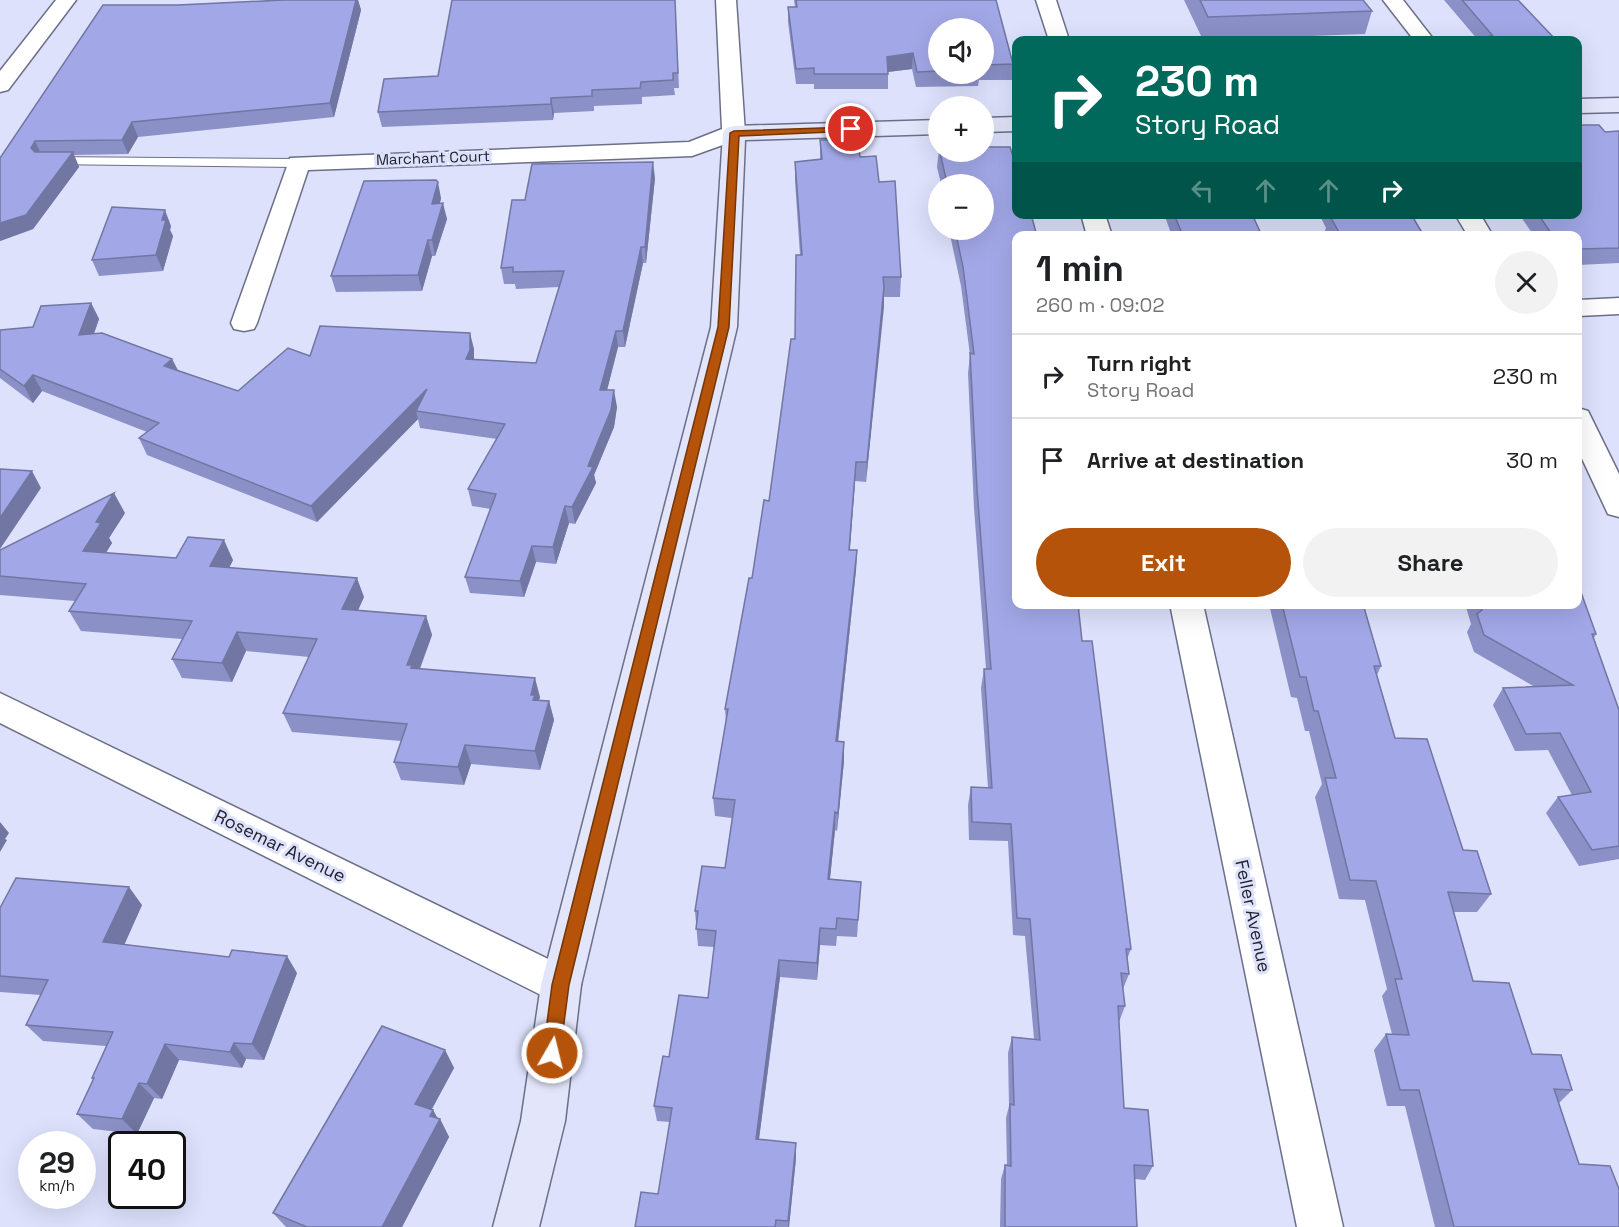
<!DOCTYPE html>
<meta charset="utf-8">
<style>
:root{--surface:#fff;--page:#f2f2f2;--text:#202124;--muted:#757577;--line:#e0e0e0;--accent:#b45309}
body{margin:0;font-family:"Space Grotesk",sans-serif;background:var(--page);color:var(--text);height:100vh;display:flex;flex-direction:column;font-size:22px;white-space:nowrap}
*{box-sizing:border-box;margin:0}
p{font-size:20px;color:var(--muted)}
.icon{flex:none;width:33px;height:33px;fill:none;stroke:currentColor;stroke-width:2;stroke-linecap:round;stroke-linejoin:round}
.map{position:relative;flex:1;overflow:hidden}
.details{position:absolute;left:1012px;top:231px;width:570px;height:378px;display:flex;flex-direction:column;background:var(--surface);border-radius:12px;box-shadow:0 6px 24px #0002}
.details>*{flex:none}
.top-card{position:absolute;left:1012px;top:36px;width:570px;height:183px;border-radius:12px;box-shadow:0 6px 24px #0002;background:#00695c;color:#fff;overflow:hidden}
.buttons{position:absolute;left:928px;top:18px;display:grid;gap:12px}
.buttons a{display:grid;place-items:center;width:66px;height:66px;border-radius:50%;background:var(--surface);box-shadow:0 6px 24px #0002;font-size:30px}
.speed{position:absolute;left:18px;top:1131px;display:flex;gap:12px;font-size:30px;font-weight:700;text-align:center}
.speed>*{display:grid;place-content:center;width:78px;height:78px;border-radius:50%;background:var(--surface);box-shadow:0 6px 24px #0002;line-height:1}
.speed small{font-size:15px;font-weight:400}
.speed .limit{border:3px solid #111;border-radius:9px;background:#fff;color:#111}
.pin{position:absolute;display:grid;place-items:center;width:51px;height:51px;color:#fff;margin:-26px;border:3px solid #fff;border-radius:50%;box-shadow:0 2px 6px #0007}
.me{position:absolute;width:66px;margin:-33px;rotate:8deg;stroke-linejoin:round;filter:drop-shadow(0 0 4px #0008)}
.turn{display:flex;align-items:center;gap:21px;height:126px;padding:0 24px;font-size:27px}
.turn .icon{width:78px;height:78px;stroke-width:2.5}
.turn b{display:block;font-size:42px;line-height:51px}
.lanes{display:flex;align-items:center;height:57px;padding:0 24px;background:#0003;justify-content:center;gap:30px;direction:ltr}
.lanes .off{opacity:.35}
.round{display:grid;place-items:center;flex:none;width:63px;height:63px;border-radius:32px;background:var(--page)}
.head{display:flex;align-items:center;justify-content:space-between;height:102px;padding:0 24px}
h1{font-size:36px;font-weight:700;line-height:45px}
.cta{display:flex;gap:12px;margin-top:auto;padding:12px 24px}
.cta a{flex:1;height:69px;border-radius:36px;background:var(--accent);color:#fff;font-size:24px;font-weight:700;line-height:69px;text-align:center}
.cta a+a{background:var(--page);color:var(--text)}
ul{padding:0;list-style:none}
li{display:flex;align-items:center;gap:18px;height:84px;padding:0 24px;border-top:2px solid var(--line)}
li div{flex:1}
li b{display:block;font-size:22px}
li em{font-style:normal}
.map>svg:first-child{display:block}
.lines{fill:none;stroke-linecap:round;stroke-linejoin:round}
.lane-casing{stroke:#6c6f88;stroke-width:2}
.street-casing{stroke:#6c6f88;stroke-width:3}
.secondary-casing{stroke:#6c6f88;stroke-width:3}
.lane{fill:#fff;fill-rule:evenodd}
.street{fill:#fff;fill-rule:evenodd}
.secondary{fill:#e3e6fa;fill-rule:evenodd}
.wall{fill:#8b90c7;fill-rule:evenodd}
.shaded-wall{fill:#7176a2}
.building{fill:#a2a8e7;stroke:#7176a2;stroke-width:1.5}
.route{fill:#b45309;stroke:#753606;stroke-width:1.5}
.labels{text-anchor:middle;stroke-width:6;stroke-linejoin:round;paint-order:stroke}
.far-street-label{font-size:15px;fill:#21222c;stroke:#dde1fc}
.street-label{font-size:18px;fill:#21222c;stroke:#dde1fc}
</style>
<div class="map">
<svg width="1619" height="1227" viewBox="0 0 1619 1227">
<rect width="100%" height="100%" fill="#dde1fc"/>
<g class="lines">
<g class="lane-casing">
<path id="lane" d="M51,157L298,159L305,163L298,167L46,164L44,161L46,158Z"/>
</g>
<g class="street-casing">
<path id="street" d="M56,0H76L8,90L0,92V71Z
M716,0H736L745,133L742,138L692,156L308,170L257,323L254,329L244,331L234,329L231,323L290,158L689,142L722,129Z
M1036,0H1056L1069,40H1049Z
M1383,0H1403L1434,40H1414Z
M1081,214H1105L1112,236H1087Z
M1455,214H1480L1493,236H1468Z
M1619,298V314L1578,316V300Z
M1578,408L1588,411L1619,474V517L1608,514L1578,450Z
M1170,604H1203L1343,1227H1297Z
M0,693L575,972L581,985L575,998L561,1004L547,998L0,723Z"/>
</g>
<g class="secondary-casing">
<path id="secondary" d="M1619,98V112L1578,113V99Z
M1017,117V131L984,132V118Z
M939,120V134L745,140L737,327L581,985L565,1121L539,1227H493L521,1121L541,985L711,327L723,133L726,128L734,126Z"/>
</g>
<use href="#lane" class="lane"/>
<use href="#street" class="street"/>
<use href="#secondary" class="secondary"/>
</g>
<path class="wall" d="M283,0H358L361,10L334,117L138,137L128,154L74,155L79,167L33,229L0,241V158L178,5Z
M675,0L679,88H674L675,95L642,97V104L594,106V111L554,113L553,120L382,127L378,112Z
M794,0H996L1013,64L1012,80H979L978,86L916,87L912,69L888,72V89H814V84H796L788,22V7H795ZM939,28H984V74H939Z
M1184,0H1363L1372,11L1365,34L1203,40Z
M1444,0H1518L1556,40H1478Z
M1619,131V263L1578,265V236H1534L1519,214H1578L1605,132Z
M820,140L860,157L879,182L901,277L900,297H884L866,482L855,481L850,550H857L856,570L838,742L844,761L837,831L835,830L830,879L861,882L857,937L837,936L836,946L820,945L817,980L780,977L759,1140L796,1158L789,1227H635L658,1194L670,1122L657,1121L654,1106L669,1057L708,998L714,947L698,946L695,911L725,868L732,818L715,816L713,798L726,722L725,709L752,578L769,501L795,339L800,255L795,181V162L820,159Z
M939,149V152H984L1017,236L1131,949L1127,959L1129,974L1123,989L1125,1006L1119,1022L1124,1108L1153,1166L1145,1180L1135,1179L1137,1227H1000L1001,1179L1005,1165H1007L1006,1118L1009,1106L1008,1053L1012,1037L1034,1039L1025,936L1013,935L1008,841L969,840L968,805L971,787L988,788L981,688L984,669H986L974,508L968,373L970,355L961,286L949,230H984V184H941L937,167Z
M655,178L646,263H643L625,347H618L607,390L617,407L614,427L594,475L596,483L575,524L569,523L556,564L536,562L524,597L470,593L465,577L491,509L472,506L468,489L497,439L420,428L418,419L317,522L147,455L139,438L147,432L42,391L33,403L0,378V330L33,327L91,303L99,319L94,334L172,359L178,370L238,391L310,356L474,349V359L536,363L559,287L516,289L515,284H504L501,268L525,200Z
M441,198L440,203L447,219L435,256H432L422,291L336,292L331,276Z
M1164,214H1252L1262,236H1172Z
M1319,214H1411L1424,236H1325L1324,233L1326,228Z
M171,226L170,230L173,236L163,271L99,276L92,260Z
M125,513L109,538L112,543L105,553L176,558L233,560L229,568L364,597L358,610L426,616L432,635L420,669L540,697L539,700L549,701L554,720L540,770L471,764L464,785L401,780L394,762L401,741L292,732L283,713L309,657L246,651L232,682L182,678L172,659L182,639L81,631L69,611L75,601L0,595V550Z
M1269,604H1363L1381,666L1377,675L1395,738L1491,894L1477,912H1453L1473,981L1532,1054L1572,1090L1559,1103L1579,1164L1619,1227H1435L1405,1106H1387L1374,1050L1386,1034H1392L1382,996L1387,989L1365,900L1339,899L1315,797L1322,784L1309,731H1305L1297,698L1291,697Z
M1465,604H1578L1596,634L1594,638L1619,710V859L1579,866L1546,813L1558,797L1572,795L1548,750L1515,751L1493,705L1503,688L1535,687L1474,652L1467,632L1471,624Z
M142,905L124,944L297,973L264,1060L246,1059L242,1068L179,1060L162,1099L154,1098L137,1134L93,1129L77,1114L93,1079L92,1078L106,1046L43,1041L26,1025L41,995L0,992V908Z
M445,1050L454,1068L431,1110H433L438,1119H440L449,1137L402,1227H286L273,1213Z"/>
<path class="shaded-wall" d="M356,0H358L361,10L334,117L330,103Z
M913,53L912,69L887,72V57Z
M551,98L554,113L553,120L551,104Z
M132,122L138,137L128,154L122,140Z
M35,141L42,156L38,162L31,148Z
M73,152L79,167L33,229L0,241V223Z
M653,162L655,178L646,263L645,247Z
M438,182L441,198L436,220L432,204Z
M443,203L447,219L435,256L432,240Z
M165,210L171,226L170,230L173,236L163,271L156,255L162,220Z
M428,240L432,256L422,291L418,275Z
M641,247L643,263L625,347L623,331Z
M884,287V307L866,482L867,462Z
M91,303L99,319L87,352L79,335Z
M616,331L618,347L603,406L600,390Z
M470,333L474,349V366L466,359Z
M172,359L180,375L164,366Z
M33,375L42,391L33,403L24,386Z
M427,389L416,411L418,419L317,522L311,506Z
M614,390L617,407L614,427L594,475L596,483L575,524L572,507L588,466Z
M856,462L855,481L848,569L849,550Z
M32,471L41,488L0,549V518Z
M114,493L125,513L109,538L112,543L95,571L83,551L96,522Z
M565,506L569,523L556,564L553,547Z
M224,540L233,560L220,586L210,566Z
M532,546L536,562L524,597L520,581Z
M857,550L856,570L836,760V741Z
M357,578L364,597L350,628L342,609Z
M426,616L432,635L416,678L407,665Z
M237,632L246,651L232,682L222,663Z
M535,678L540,697L537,707L531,695Z
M549,701L554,720L540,770L535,751Z
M844,742V761L837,831L838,813Z
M465,745L471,764L464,785L458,767Z
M835,812V830L828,897V879Z
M0,822L9,833L5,839L7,840L0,852Z
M129,887L142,905L118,959L103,942Z
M820,928V945L817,980V963Z
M287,956L297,973L264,1060L252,1044Z
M779,960L780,977L757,1153L756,1139Z
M234,1043L246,1059L242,1068L230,1052Z
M165,1044L179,1060L162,1099L147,1084Z
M445,1050L454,1068L425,1122L415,1104Z
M139,1083L154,1098L137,1134L122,1119Z
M433,1110L439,1121L440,1119L449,1137L402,1227H382L430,1116Z
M796,1143V1158L789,1227H788Z"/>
<path class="building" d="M283,0H356L330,103L132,122L122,140L35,141L31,148L35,152H73L26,215L0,223V158L103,5H178Z
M452,0H675L678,73H673V80L641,82L640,88L592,90V96L551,98V104L378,112L384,79L438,76Z
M796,0H996L1013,64L984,65V28H939V71L917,72L913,53L887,57L888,74H814V68L796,69L788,7H797Z
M1200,0H1363L1372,11L1208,17Z
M1462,0H1518L1556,40H1494L1490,36H1493Z
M1578,125H1599L1605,132L1619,131V248L1578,249V236H1553L1538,214H1578Z
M858,139L860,157L876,156L879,182L895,181L901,277H883L884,287L867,462H856L849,550H857L836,741L844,742L838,813L835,812L828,879L861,882L858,920L837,918L836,929L820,928L817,963L779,960L756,1139L796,1143L788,1221L776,1220L775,1227H635L641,1192L658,1194L672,1108L654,1106L663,1056L669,1057L679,995L708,998L716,931L696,929L698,911H695L702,866L725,868L735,800L713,798L728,709H725L749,578H752L764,500L769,501L791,339H795L796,255H802L795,162L822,159L820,140Z
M984,147H1010L1017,169V214H1031L1037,236H1017V604H1078L1082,641H1092L1131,949H1126L1129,974L1121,973L1125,1006H1118L1124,1108L1148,1110L1153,1166L1134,1165L1137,1227H1005V1165L1011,1166L1010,1104L1014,1105L1012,1037L1040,1040L1030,919L1017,918L1011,824L972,822L971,787L992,788L984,669H991L977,489L970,353L974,354L963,267L955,230H984V184H944L943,179H946L940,152H984Z
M653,162L645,247H641L623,331H616L600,390H614L611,410L588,466L593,467L572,507L565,506L553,547L532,546L520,581L465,577L496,494L468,489L505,424L416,411L427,389L311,506L139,438L159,423L33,375L24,386L0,369V330L33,327L41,306L91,303L79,335L102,333L172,359L164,366L238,391L288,348L310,356L320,326L470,333V350L466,359L536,363L564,271L513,272V267L501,268L512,200H525L532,164Z
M436,180L438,182L432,204L443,203L432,240H428L418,275L331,276L364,181Z
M112,207L165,210L162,220H166L156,255L92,260Z
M1174,214H1252L1262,236H1183Z
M1334,214H1411L1424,236H1341L1330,216H1335Z
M0,469L32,471L0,518Z
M114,493L96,522L101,523L83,551L176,558L188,537L224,540L210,566L357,578L342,609L426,616L407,665H412L411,668L535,678L531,695H535L533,700L549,701L535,751L465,745L458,767L394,762L407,724L283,713L317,639L237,632L222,663L172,659L192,621L69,611L86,584L0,576V550Z
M1578,584L1596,634H1592L1619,710V846L1592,850L1558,797L1591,792L1560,733L1526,734L1503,688L1573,685L1484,635L1477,614L1482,610L1480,604H1578Z
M1282,604H1363L1381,666H1374L1395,738L1427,739L1463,850L1477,851L1491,894L1448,892L1473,981L1509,983L1532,1054L1561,1055L1572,1090L1554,1089L1579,1164L1610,1166L1619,1189V1227H1454L1419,1090H1400L1386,1034L1409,1035L1395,979H1402L1376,881L1350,880L1325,778H1336L1318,711H1314L1306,677H1300Z
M16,878L129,887L103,942L229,957L232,950L287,956L252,1044L234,1043L230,1052L165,1044L147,1084L139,1083L122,1119L77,1114L94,1078H92L113,1032L26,1025L48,980L0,976V908Z
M382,1026L445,1050L415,1104L433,1110L430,1116L440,1119L382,1227H307L273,1213Z"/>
<path class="route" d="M851,127L855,129L854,131L739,136L729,327L569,985L560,1053L558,1059L552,1062L546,1059L543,1053L552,985L718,327L730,133L734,131Z"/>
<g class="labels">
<g class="far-street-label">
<text transform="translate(433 158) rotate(-2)" y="5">Marchant Court</text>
</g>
<g class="street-label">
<text transform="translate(280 846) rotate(26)" y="6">Rosemar Avenue</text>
<text transform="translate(1253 916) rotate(78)" y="6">Feller Avenue</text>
</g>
</g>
</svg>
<div class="buttons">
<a><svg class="icon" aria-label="sound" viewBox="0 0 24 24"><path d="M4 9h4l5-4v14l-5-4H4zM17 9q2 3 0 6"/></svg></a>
<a>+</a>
<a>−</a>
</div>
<div class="speed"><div>29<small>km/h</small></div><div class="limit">40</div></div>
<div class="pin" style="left:851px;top:129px;background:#d93025"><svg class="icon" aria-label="arrive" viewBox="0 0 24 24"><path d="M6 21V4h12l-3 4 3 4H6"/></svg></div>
<svg class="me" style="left:552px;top:1053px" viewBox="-20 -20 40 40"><circle r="17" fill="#b45309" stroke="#fff" stroke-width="3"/><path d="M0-11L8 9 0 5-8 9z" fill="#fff"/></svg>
<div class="top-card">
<div class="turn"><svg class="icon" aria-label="right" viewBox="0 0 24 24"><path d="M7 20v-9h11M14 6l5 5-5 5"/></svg><div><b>230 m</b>Story Road</div></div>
<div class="lanes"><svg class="icon off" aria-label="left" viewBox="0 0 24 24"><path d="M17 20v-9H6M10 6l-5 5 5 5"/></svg><svg class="icon off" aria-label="ahead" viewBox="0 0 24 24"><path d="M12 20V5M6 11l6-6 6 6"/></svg><svg class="icon off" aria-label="ahead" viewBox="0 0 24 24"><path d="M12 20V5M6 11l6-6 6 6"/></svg><svg class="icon" aria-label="right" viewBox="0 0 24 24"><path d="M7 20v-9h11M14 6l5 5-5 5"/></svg></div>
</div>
<section class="details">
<div class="head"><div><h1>1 min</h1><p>260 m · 09:02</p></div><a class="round"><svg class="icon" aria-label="close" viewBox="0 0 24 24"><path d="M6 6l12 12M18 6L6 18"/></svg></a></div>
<ul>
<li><svg class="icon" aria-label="right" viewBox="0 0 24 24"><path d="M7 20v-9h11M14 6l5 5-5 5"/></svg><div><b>Turn right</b><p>Story Road</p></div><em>230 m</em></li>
<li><svg class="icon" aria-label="arrive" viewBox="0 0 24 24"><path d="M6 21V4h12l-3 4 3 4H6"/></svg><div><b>Arrive at destination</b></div><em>30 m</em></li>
</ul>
<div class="cta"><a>Exit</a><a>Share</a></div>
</section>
</div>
